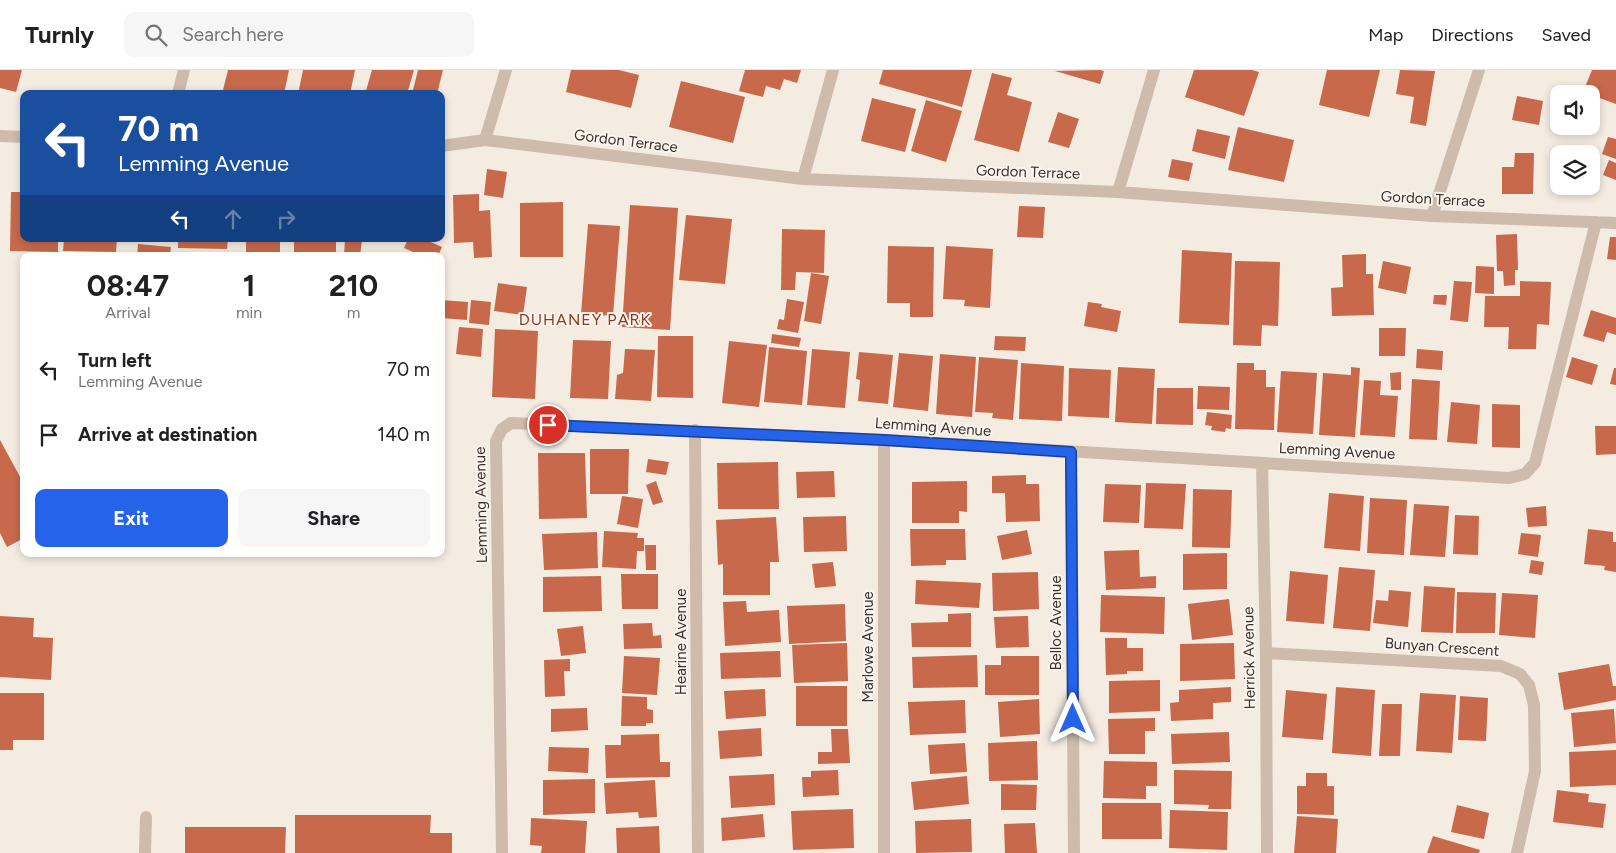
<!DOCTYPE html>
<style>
:root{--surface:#fff;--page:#f6f6f6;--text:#202124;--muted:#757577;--line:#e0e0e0;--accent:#2563eb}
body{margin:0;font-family:Figtree,sans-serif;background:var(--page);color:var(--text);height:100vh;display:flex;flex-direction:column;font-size:19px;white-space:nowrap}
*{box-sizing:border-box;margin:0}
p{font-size:16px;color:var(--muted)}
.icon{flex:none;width:28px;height:28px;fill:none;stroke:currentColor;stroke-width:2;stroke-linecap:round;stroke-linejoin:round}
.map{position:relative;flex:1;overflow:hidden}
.side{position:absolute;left:20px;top:182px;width:425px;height:305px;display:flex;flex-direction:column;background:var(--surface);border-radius:10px;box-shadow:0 2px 8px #0003}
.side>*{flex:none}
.banner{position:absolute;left:20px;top:20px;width:425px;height:152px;border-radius:10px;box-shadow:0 2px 8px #0003;background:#1a4fa0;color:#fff;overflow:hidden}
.tools{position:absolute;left:1550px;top:15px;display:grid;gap:10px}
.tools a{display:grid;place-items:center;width:50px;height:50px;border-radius:10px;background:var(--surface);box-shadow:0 2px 8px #0003;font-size:25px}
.pin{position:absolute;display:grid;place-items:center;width:42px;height:42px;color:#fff;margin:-21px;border:2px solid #fff;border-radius:50%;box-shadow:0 1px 5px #0007}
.me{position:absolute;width:55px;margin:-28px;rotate:0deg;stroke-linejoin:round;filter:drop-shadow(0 0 4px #0008)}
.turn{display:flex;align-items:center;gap:18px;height:105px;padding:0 15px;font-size:22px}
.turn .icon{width:65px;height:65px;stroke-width:2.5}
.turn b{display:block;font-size:35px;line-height:42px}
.lanes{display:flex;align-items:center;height:48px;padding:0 15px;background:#0003;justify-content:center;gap:25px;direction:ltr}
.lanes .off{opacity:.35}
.eta{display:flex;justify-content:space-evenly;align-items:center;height:85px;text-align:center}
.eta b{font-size:30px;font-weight:700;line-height:35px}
.action{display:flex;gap:10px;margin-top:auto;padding:10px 15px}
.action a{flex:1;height:58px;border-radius:10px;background:var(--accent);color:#fff;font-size:20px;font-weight:700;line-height:58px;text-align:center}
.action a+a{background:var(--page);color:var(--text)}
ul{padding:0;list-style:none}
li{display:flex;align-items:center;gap:15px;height:65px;padding:0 15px}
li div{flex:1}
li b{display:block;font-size:19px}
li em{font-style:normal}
header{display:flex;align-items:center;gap:30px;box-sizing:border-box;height:70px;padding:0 25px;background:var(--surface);border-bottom:1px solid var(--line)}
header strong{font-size:24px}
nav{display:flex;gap:28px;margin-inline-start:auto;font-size:18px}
.search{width:350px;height:45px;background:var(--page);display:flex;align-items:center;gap:12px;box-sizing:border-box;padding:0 18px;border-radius:10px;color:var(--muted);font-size:19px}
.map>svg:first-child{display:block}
.building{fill:#c8694b}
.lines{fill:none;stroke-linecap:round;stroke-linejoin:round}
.lane{stroke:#cdbbac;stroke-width:12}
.street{stroke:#cdbbac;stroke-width:12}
.route-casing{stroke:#184099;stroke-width:12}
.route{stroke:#2563eb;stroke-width:9}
.labels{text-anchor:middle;stroke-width:4;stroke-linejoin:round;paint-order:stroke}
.street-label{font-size:15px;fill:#3b302b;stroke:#fbf5ee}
.neighbourhood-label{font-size:16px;letter-spacing:1px;fill:#8c3b22;stroke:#fbf5ee}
</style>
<header>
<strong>Turnly</strong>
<div class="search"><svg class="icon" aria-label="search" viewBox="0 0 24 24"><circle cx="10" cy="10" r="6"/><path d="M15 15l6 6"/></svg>Search here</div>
<nav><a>Map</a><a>Directions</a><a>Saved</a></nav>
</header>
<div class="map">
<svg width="1616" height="783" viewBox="0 0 1616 783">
<rect width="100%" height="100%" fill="#f4ebe1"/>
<path class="building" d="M0,0H22L16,22L0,18Z
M228,0H289L284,24H222Z
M303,0H355L350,24H298Z
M372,0H414L407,24H365Z
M418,0H443L437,24H412Z
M571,0H619L639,5L631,38L566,22Z
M745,0H801L797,13L784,9L780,20L766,16L763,27L739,21Z
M883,0H972L962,37L879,14Z
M1100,0L1104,1L1100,14L1055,1Z
M1194,0H1252L1259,2L1244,46L1185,27Z
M1327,0H1380L1369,47L1319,35Z
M1400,0L1435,1L1426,56L1410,53L1414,27L1396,24Z
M1592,0H1616V34L1583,22Z
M992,3L1012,8L1007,25L1032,32L1019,82L974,70Z
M681,11L745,27L733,73L669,57Z
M1517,26L1543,31L1539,55L1512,50Z
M872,28L916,39L905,82L861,71Z
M926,30L962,41L946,92L911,81Z
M1058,42L1079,49L1069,78L1048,72Z
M1238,57L1294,70L1284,112L1228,100Z
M1197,59L1230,66L1225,89L1192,81Z
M1608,67L1616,69V89L1602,84Z
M1515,83H1534L1533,124H1502V97H1514Z
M1172,89L1193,93L1189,111L1168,107Z
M1609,90L1616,93V110L1603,105Z
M487,99L507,102L503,128L484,125Z
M11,122H24V169H58V182L10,181Z
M479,124V141L490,140L492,187L474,188L473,172L454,173L453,125Z
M563,132V187H520V133Z
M630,135L678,138L670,260L622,257Z
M1019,136L1045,137L1043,168L1017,167Z
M686,145L732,149L725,214L679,210Z
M588,154L620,156L613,246L581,244Z
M782,159L825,160L824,203L796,202L795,220H781Z
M1517,164L1518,200H1515V215L1504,216L1503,201H1497L1496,165Z
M1610,167H1616V190L1607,189Z
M64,169H117L116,182L63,181Z
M178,169H228L227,179L178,178Z
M246,169H280V186H246Z
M294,169H336V186H294Z
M345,169L362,170L360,186H344Z
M408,169H424L442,177L438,186H422L404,178Z
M138,174L171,177L170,186H137Z
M888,176L934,177L933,247H910V233H887Z
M946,176L993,179L990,238L964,236L965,230L943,229Z
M1182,180L1232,183L1229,255L1179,253Z
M1366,184V204H1373L1374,245L1332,246L1331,218L1343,217L1342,185Z
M1235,191L1280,192L1278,256L1262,255L1261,276L1233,275Z
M1383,191L1411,197L1406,224L1378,218Z
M1476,196L1494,197V224L1475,223Z
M811,203L829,206L821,254L804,251Z
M1454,211L1472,212L1468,252L1450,250Z
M1520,211L1551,212L1549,255L1537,254L1536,279H1508L1509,257H1484L1485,226H1520Z
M498,213L527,217L523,245L494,241Z
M1434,225H1447L1446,235L1433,234Z
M787,229L804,232L798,263L777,259L779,249L784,250Z
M441,230L468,232L467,250L441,248Z
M471,230L491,232L489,255L469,253Z
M1088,232L1102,234L1101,237L1121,241L1117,262L1084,256Z
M1591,240L1616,248V265L1607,262L1604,272L1583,266Z
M459,257L483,259L481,287L456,284Z
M1379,258H1406L1405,286H1379Z
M495,259L538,261L535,329L492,327Z
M772,264L801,268L799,277L771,273Z
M658,266H693V328L657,327Z
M995,266L1026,267L1025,281L994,280Z
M573,270L611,271L608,329L570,328Z
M729,271L767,275L759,337L722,333Z
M769,277L807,281L802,335L764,332Z
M625,279L655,280L651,331L615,329L617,305L623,303Z
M812,279L850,282L845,338L807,335Z
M1417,279L1443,281L1442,300L1416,298Z
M859,282L893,285L888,334L858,331L860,310L856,309Z
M899,283L933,286L928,341L893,337Z
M940,284L976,287L972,347L936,344Z
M979,287L1018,290L1013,350L992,348L993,343L975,342Z
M1572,287L1598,295L1592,315L1566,307Z
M1021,293L1064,296L1062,351L1019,349Z
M1237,293H1254V300H1266V317H1275L1274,360L1235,359Z
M1118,297L1155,299L1152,354L1115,352Z
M1351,297L1360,298L1355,367L1319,365L1323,303L1351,305Z
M1069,298L1111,300L1109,348L1068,346Z
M1614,298H1616V315L1610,314Z
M1281,301L1317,303L1313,364L1277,362Z
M1401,302V320H1391L1390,303Z
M1412,309L1440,311L1437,370L1409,369Z
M1364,310L1381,311L1380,325L1398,326L1395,367L1360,365Z
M1198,316L1230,317L1229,340L1197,339Z
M1157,318H1193V355L1156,354Z
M1451,332L1480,335L1477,374L1447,372Z
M1492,334L1520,335V378L1492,377Z
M1207,342L1232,345L1231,359L1226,358L1225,362L1211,360L1212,356L1205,355Z
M1595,356H1616V384L1596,385Z
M0,370L24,414V468L7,477L0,463Z
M590,379H629L628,424H590Z
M538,383H585L587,448L539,449Z
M648,389L669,392L666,405L646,402Z
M778,392L779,439H718L717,393Z
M834,401L835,427L797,428L796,402Z
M1026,405V414H1039L1040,451L1006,452L1005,423H992V406Z
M656,411L663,432L653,435L646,415Z
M967,411V442L959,441V453H912V412Z
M1146,413L1186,414L1183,459L1144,458Z
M1105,414L1141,415L1139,453L1103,452Z
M1193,419L1232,420L1230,478L1192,477Z
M1329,423L1364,426L1360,481L1324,478Z
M622,426L643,429L638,458L617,454Z
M1370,428L1407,430L1404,485L1367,483Z
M1414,434L1449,436L1445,487L1410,485Z
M1546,436L1547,456L1528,457L1526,438Z
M1455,445L1479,446L1478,485L1453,484Z
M846,446L847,481L804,482L803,447Z
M776,447L779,492H770V525H723V494L718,495L716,450Z
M910,459H965L966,490H946V495L911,496Z
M1588,459L1613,462V472H1616V502L1604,500L1605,496L1584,494Z
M1027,460L1032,484L1002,490L997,466Z
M604,461L638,463L637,468H644V481H637L636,499L602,497Z
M597,462L598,498L544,500L542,464Z
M1521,463L1541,465L1538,487L1518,484Z
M645,475H656V500H646Z
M1139,480L1140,507L1156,506V518L1106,520L1104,481Z
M1227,483V519L1183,520V484Z
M1531,490L1544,492L1542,505L1529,503Z
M833,492L836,516L815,518L812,494Z
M1339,497L1375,500L1370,561L1333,558Z
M1290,501L1328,505L1324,554L1286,551Z
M1038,502L1039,539L993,541L992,503Z
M621,504H658V539H622Z
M601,506L602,541L543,542V507Z
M916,510L981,513L979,538L915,534Z
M1424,516L1455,518L1453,563L1421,562Z
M1389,520L1411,522L1408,557L1373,553L1376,530L1388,531Z
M1457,522L1496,523L1495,563H1456Z
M1502,523L1538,525L1535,568L1499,565Z
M1101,525L1165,527L1164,564L1100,562Z
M1229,529L1233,565L1192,570L1188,534Z
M746,531L747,542L779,540L781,572L725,576L723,532Z
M845,534L846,571L789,574L787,536Z
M971,543V577H912L911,553L948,552V544Z
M0,546L34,548L33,567L53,568L51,610L0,607Z
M1028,546L1029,577L996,578L994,547Z
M652,553L653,566L661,565L662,578L624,579L623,554Z
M583,556L586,583L561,586L557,559Z
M1105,568H1127V578H1143V601H1127V604L1106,605Z
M847,573L848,611L794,613L792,575Z
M1234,573L1235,609L1180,611V574Z
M780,581L781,607L721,609L720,583Z
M977,585L978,617L913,618L912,587Z
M624,586L660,588L657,625L622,623Z
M1001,586H1039V625H985V595H1001Z
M570,589V601H564L565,626L545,627L544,590Z
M1609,594L1613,616H1616V630L1564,640L1558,603Z
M1160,610V641L1109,643V611Z
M796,616H847V656H796Z
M1231,617V632L1213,633V649L1171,651L1170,633L1179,632V620Z
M1336,617L1375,620L1371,686L1332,683Z
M765,619L766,646L726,649L724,621Z
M1286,620L1327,624L1323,670L1282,667Z
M0,623H44V670H13V680H0Z
M1420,623L1456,625L1452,683L1416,681Z
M622,626L647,627V639L653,640V653H646V656H621Z
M1460,626L1488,628L1486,671L1458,670Z
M1039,629L1040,664L1000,667L998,632Z
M965,630L966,663L910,665L908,632Z
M1382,634H1402L1400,686H1379Z
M587,638L588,660L551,662V639Z
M1614,639L1616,673L1574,677L1571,643Z
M1155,648V661H1145V684H1109L1108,649Z
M761,658L762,686L720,689L718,661Z
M831,659H848L850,693L818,694V682H832Z
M1229,662L1230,692L1172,694L1171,664Z
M659,664L660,692H670V707L606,708L605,675H621V665Z
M1037,671L1038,710L989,711L988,673Z
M965,673L967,702L930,704L928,675Z
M549,677L589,678L588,703L548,701Z
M1616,680V715L1570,717L1569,682Z
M1104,691L1157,692V716H1146V729L1103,728Z
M838,700L839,725L803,727L802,707H811V701Z
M1174,700L1232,701L1231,739H1208L1209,735L1174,734Z
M1306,703H1327V716H1334V745L1297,744V716H1306Z
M774,704L775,735L731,738L729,706Z
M967,706L969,734L914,740L911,712Z
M595,709V743L543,745V710Z
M655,710L657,747L639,748L638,742L606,744L604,713Z
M1001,714L1037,715L1036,740H1001Z
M1557,720L1589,724L1588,732L1606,734L1603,758L1553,752Z
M1102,733H1161L1162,769H1102Z
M1457,735L1489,743L1484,769L1451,762Z
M853,739L854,778L793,780L791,741Z
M1170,740L1228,742L1227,780L1169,778Z
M763,744L765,767L722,771L721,748Z
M295,745H431L430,763H452V783H295Z
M1297,746L1338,749L1336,783H1294Z
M531,748L587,751L585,783H541L542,776L530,775Z
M971,749L972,782L916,783L915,751Z
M1035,753L1037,783H1005L1004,754Z
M659,756L660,783H617L616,758Z
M185,757H286L285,783H185Z
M1433,766L1480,780L1479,783H1427Z"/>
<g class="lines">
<path class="lane" d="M145,783L146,747"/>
<path class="street" d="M178,24L184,0
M0,66L24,67
M485,70L506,0
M441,76L485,70L803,109L1118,122L1432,146L1616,153
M803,109L833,0
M1118,122L1154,0
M1432,146L1479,0
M695,360L698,783
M1071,382L1074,783
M1262,393L1266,583L1267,783
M1266,583L1501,596L1520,604L1529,615L1534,635L1535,701L1517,783
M502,783L496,371L502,359L511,353L884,370L1509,408L1525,404L1535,393L1596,152
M884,783V370"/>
</g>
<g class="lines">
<g class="route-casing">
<path id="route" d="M548,355L884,370L1071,382L1073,649"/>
</g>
<use href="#route" class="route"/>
</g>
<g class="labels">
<g class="street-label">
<text transform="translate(626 71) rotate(7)" y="5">Gordon Terrace</text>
<text transform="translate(1028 102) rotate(2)" y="5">Gordon Terrace</text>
<text transform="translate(1433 129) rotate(3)" y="5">Gordon Terrace</text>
<text transform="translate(933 357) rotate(4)" y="5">Lemming Avenue</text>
<text transform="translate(1337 381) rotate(3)" y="5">Lemming Avenue</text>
<text transform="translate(481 435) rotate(-91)" y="5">Lemming Avenue</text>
<text transform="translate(1056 553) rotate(-90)" y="5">Belloc Avenue</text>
<text transform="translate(681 572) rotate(-90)" y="5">Hearine Avenue</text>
<text transform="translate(868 577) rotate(-90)" y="5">Marlowe Avenue</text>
<text transform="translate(1442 577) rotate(4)" y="5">Bunyan Crescent</text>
<text transform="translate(1249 588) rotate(-91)" y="5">Herrick Avenue</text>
</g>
<g class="neighbourhood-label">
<text x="585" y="255">DUHANEY PARK</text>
</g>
</g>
</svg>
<div class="tools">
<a><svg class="icon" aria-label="sound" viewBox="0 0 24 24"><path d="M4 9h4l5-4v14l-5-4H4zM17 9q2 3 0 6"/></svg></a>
<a><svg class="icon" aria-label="layers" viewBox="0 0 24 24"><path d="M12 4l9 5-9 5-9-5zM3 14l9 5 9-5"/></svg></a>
</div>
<div class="pin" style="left:548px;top:355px;background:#d93025"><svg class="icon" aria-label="arrive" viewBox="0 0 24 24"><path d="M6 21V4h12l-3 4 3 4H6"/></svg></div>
<svg class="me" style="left:1073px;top:649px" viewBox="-20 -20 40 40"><path d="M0-17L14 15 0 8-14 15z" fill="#2563eb" stroke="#fff" stroke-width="4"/></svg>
<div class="banner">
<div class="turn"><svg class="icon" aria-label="left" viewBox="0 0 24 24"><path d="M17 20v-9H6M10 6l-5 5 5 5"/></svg><div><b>70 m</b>Lemming Avenue</div></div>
<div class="lanes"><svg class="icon" aria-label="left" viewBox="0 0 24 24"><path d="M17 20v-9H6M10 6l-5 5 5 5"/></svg><svg class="icon off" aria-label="ahead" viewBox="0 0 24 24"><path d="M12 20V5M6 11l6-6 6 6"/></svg><svg class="icon off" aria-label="right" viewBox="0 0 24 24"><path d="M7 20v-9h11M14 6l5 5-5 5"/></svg></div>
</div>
<section class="side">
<div class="eta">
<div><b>08:47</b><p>Arrival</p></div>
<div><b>1</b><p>min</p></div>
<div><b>210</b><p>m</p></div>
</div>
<ul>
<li><svg class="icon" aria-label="left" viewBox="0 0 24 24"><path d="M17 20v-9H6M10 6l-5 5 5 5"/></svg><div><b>Turn left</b><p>Lemming Avenue</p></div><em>70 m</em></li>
<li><svg class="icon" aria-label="arrive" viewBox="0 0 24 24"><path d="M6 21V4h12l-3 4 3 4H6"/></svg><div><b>Arrive at destination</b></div><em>140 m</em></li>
</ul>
<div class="action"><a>Exit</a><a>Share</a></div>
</section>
</div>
